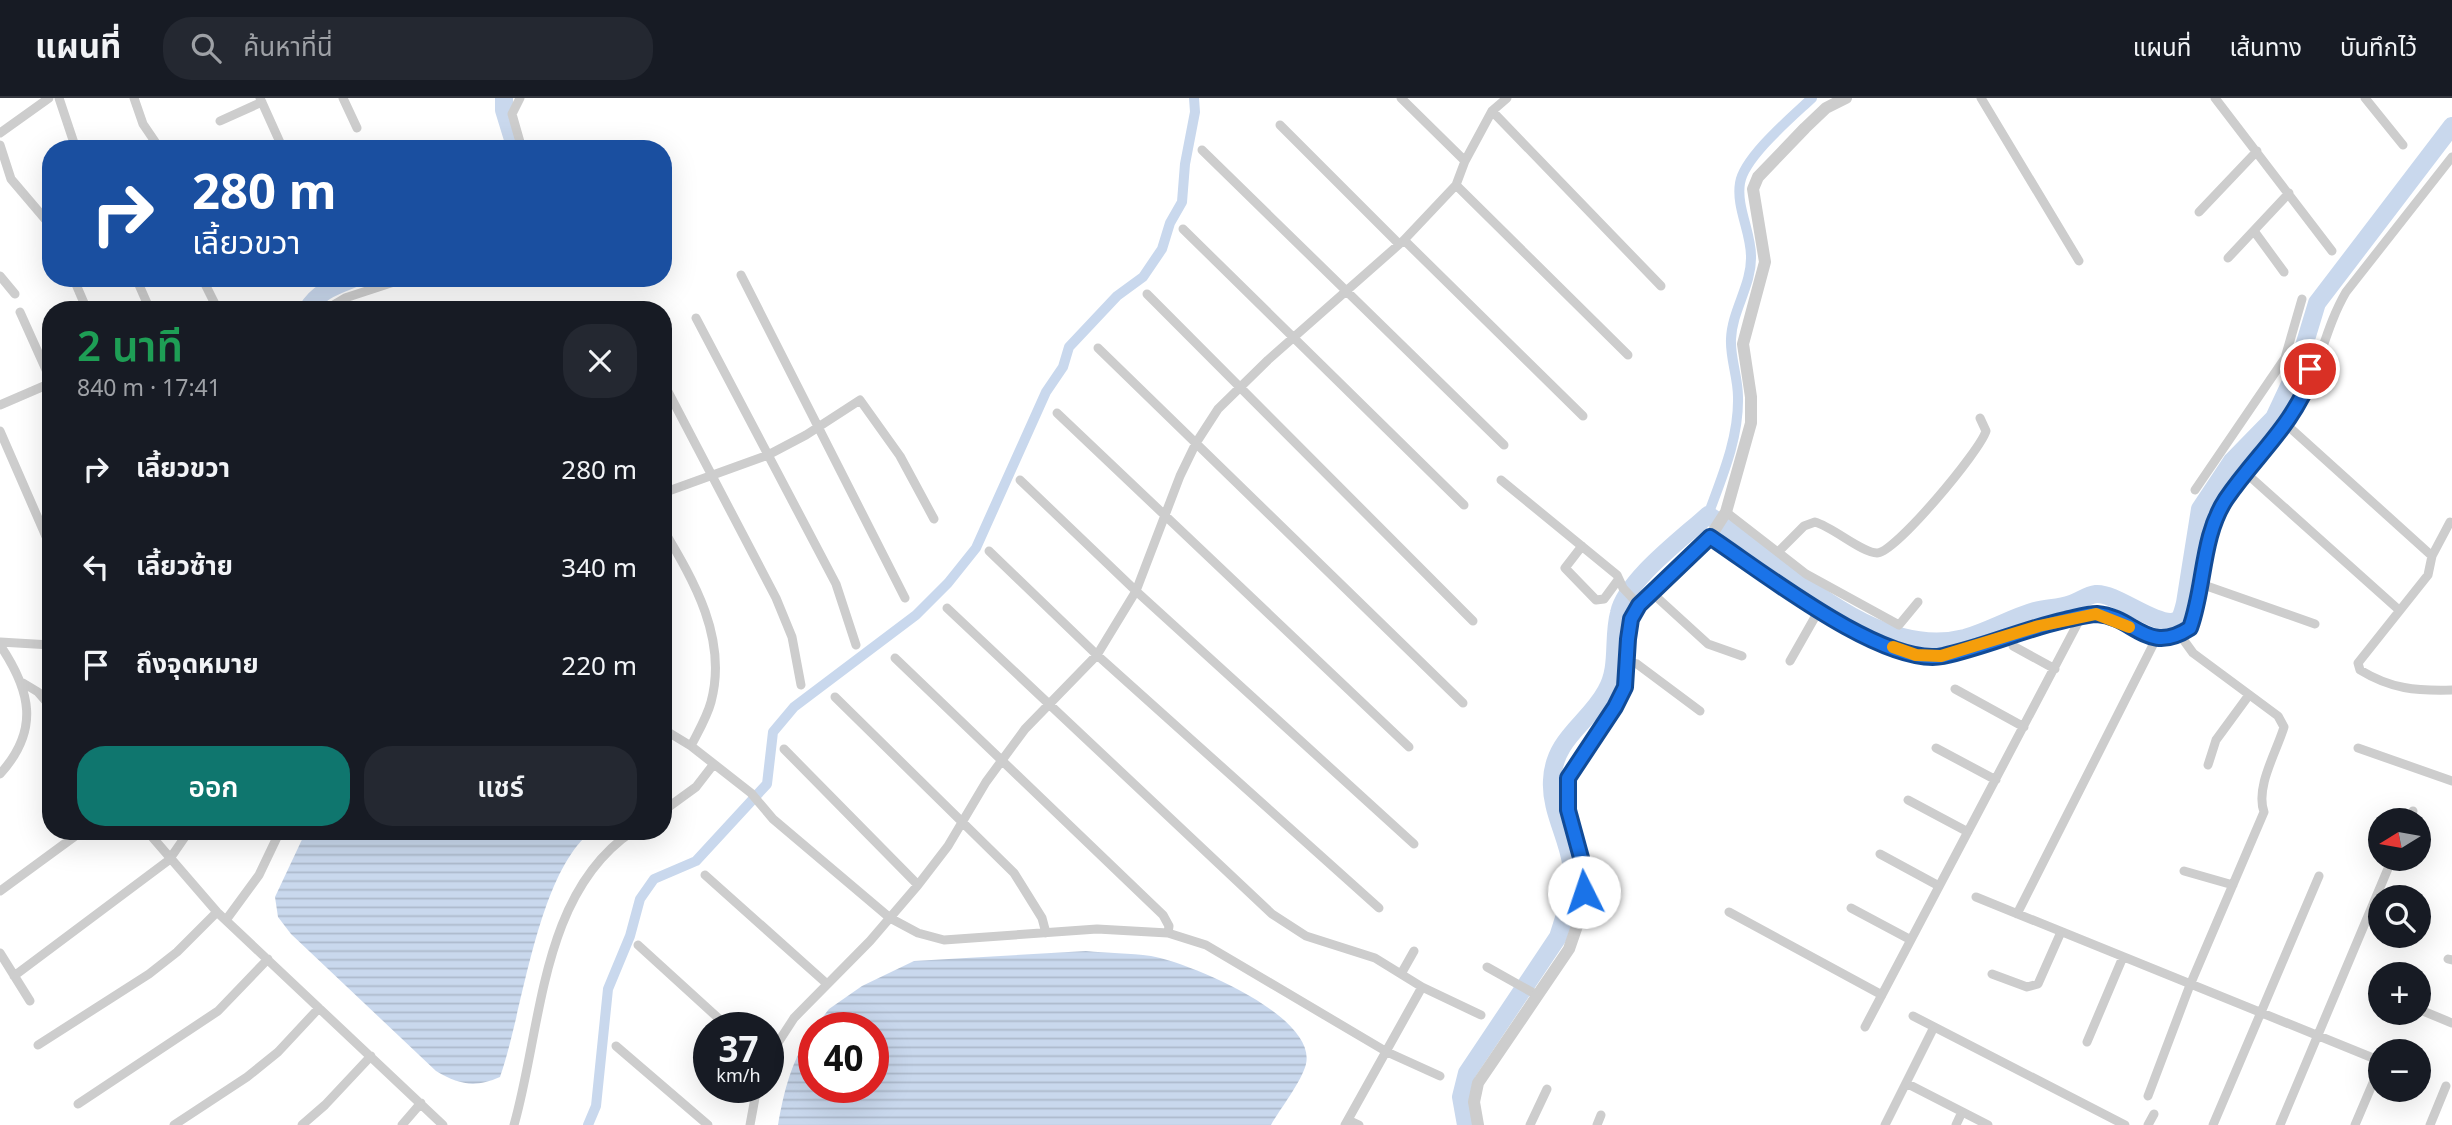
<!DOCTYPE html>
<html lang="th">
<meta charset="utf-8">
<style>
:root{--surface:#171b24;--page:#242831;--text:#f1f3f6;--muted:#9ea1a6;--line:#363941;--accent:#0f766e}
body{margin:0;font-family:"Noto Sans","Noto Sans Thai",sans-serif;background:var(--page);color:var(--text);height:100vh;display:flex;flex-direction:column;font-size:26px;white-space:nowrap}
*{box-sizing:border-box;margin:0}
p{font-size:23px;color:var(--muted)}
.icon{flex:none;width:38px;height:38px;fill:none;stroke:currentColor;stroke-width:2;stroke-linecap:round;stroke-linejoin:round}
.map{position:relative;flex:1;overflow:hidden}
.drawer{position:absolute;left:42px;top:203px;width:630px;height:539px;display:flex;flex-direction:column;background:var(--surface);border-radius:28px;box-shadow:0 7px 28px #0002}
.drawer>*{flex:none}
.hud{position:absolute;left:42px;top:42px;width:630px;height:147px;border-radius:28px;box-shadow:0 7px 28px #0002;background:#1a4fa0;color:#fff;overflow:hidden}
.needle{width:46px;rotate:259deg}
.buttons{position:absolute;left:2368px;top:710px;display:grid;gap:14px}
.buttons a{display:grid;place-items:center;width:63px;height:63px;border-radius:50%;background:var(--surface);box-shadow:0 7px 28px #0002;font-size:35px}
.speed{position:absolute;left:693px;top:914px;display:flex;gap:14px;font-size:35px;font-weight:700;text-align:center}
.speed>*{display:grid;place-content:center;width:91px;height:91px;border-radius:50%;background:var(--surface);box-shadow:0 7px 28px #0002;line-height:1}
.speed small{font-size:18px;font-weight:400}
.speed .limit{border:10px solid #d22;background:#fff;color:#111}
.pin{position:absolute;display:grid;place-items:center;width:60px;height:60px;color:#fff;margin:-30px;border:4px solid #fff;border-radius:50%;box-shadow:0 2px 7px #0007}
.me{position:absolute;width:77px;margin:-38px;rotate:356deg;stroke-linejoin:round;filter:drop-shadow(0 0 5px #0008)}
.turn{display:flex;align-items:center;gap:24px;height:147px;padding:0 35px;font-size:32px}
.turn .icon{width:91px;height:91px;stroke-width:2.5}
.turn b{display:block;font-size:49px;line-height:60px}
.round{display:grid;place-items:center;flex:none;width:74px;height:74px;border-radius:28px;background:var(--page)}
.headline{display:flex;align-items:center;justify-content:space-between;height:119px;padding:0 35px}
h1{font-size:42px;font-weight:600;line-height:52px;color:#1e9e55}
.primary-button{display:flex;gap:14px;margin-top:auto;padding:14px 35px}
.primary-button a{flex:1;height:80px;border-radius:28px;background:var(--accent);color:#fff;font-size:28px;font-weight:600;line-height:80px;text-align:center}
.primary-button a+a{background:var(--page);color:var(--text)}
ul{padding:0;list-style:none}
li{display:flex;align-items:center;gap:21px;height:98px;padding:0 35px}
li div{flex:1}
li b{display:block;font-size:26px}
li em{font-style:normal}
header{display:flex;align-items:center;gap:42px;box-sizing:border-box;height:98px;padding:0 35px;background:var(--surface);border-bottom:2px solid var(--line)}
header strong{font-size:33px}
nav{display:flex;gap:38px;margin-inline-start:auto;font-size:24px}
.search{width:490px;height:63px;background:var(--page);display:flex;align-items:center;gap:18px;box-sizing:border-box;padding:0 24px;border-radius:28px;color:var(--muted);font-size:26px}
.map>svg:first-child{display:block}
.water{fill:url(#water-rules)}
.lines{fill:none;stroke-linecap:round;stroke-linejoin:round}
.canal{stroke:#c9d8ed;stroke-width:10}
.river{stroke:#c9d8ed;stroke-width:18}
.minor{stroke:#cdcdcd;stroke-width:9}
.tertiary{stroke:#cdcdcd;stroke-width:12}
.route-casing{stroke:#114b97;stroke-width:18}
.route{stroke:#1a73e8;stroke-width:12}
.slow{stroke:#f59e0b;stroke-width:12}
</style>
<header>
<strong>แผนที่</strong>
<div class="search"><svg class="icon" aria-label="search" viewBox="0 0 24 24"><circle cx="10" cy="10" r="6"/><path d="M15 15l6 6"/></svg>ค้นหาที่นี่</div>
<nav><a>แผนที่</a><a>เส้นทาง</a><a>บันทึกไว้</a></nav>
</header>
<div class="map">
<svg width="2452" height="1027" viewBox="0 0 2452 1027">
<defs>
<pattern id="water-rules" width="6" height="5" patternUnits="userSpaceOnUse" patternTransform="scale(1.75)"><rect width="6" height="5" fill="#c9d8ed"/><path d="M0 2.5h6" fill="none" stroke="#adbacc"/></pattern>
</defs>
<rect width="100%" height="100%" fill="#fff"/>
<path class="water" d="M306,733H592C537,775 523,914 500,979C475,990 460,987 436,973L291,836L278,819L275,799Z
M1086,853C1107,855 1130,855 1151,858C1187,864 1317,917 1306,966C1302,983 1280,1011 1271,1027H778C784,993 792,959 814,931V989H873V929H815L829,911L862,888L914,863Z"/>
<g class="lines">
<path class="canal" d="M1708,417C1722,379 1739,340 1738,299C1738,279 1730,260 1731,241C1732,212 1752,187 1751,158C1751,134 1736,109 1740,85C1744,59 1793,18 1812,0
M588,1027L596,1008L608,891L630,838L640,801L654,781L696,763L767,686L773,634L794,609L916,517L948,485L976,450L1046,294L1063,269L1069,249L1117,198L1143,179L1162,151L1170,125L1182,104L1185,66L1195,14L1194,0"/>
<path class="river" d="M504,0V12L516,51
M307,212C318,193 335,188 355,180
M1466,1027L1461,999L1467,975L1558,839C1566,815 1574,791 1571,765C1567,738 1550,711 1552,682C1554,640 1588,626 1606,593C1620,569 1612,541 1619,515C1626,482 1683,440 1708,417C1782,462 1871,564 1965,540C1989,533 2011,520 2035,513C2047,510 2060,510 2071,506C2079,503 2088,497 2096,496C2118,494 2165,537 2180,520C2182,517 2184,509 2185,505L2200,411L2232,363L2274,320L2297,271L2317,205L2452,28"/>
<path class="minor" d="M59,0L76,51
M134,0L143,26L160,51
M260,0L283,51
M343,0L357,30
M520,0L512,16L522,51
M1401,0L1465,63
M1981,0L2079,163
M2215,0L2332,153
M2365,0L2403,47
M1492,13L1661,188
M220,23L262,4
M1280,27L1399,146
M0,35L49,0
M0,47L11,81L51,128
M1202,52L1504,347
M1456,87L1628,257
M2199,114L2257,53
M1183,131L1464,407
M2254,133L2284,174
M1404,142L1583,318
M2228,160L2289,95
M741,177L905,500
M0,178L15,196
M136,180L150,212
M202,180L218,212
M75,184L87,212
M1147,196L1473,523
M200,212L214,205
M325,212L345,200L397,183L455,180
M20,214L51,283
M696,220L836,486L856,547
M1098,250L1463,605
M2285,260L2302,201
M663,284L776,500L792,539L801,587
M0,307L51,285
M1057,315L1409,649
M2287,327L2432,458
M0,333L51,450
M2247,376L2399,512
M1020,382L1136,493L1414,746
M1501,382L1617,477L1623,490L1639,507
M2195,392L2285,260L2314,272
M663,395L768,357L806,337L860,302L900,358L934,421
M1726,414L1806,476L1899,527L1918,504
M2450,424L2432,458L2428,477L2358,565L2360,572C2391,591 2416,593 2452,592
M663,431C694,483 728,541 711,604C707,619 698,634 691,648
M1710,439C1760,472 1884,570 1943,558C1985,549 2024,531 2066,522C2075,520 2087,516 2097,516C2124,518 2165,563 2190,530C2202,515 2206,447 2216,422C2234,376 2279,345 2302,302C2320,267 2326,228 2346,194L2452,59
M1582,448L1565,470L1596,502L1604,501L1618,482
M989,453L1097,557L1379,810
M1778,454L1804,428L1815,424C1833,429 1862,455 1877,455C1895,455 1980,353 1986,333L1980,320
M2201,486L2315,526
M1651,494L1708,546L1742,558
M947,510L1272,816L1306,838L1375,860L1422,889L1481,917
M0,544L51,547
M0,547C31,593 40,632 0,676
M2013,548L2055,571
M895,560L1163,817L1169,828L1168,835
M1790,563L1819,512
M1628,564L1637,566L1700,613
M23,585L38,594L51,609
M1955,591L2024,629
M835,599L1014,775L1042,820L1046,835
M663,631L691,648L751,695L773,721L890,820L918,835L944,842L1097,831L1168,835L1206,847L1387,954L1440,978
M1936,650L1996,682
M2358,650L2452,683
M784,651L918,787
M2208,667L2216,642L2249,597
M1908,702L1968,734
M663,713L696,689L713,667
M2409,723L2413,713
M147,733L217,814L443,1027
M1880,756L1939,788
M2184,773L2233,787
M705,777L826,885
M0,793L82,733
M1976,799L2373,960L2378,973L2355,1027
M1851,810L1911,842
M1729,814L1882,897
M2017,816L2156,541
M226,822L259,777L280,733
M638,847L728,929
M0,855L30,903
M2448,861L2452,862
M1487,869L1537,897
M1401,876L1414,853
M1992,876L2027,889L2038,886L2061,834
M14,878L169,762L189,733
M2418,911L2452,925
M1913,918L2125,1027
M1865,929L2081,519
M2087,944L2123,859
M38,947L149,876L177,854L217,814
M616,948L708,1027
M768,960L794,920L870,843L918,787L948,748L986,684L1025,631L1097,557L1136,493L1180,378L1196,345L1218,311L1268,262L1404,142L1456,87L1465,63L1492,13L1507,0
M1906,985L1988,1027
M2148,998L2190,887L2264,714C2255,689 2277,653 2284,629L2278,618L2193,555L2180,537
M78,1006L218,913L268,861
M1348,1022L1359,1027
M174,1027L247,979L278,954L319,910
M302,1027L325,1007L371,958
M402,1027L421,1005
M514,1027C542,929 540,795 633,733
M750,1027L757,989
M1345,1027L1422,889
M1530,1027L1547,991
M1597,1027L1601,1017
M1885,1027L1934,929
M1956,1027L1962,1014
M2148,1027L2154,1016
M2213,1027L2319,778
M2280,1027L2392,761
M2430,1027L2446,988"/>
<path class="tertiary" d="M1478,1027L1474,1004L1478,985L1569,851L1579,822L1584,794L1583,767L1568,711V680L1615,609L1625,589L1631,521L1639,507L1651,494L1710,439L1726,414L1751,325V299L1743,246L1765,164L1753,91L1758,79L1805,30L1826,10L1846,0"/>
</g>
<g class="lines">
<g class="route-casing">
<path id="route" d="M1584,794L1583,767L1568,712V680L1615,609L1625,589L1628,541L1631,521L1639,507L1710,439C1760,472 1884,570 1943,558C1985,549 2024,531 2065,522C2075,520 2087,516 2097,516C2135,519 2147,558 2190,530C2205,489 2201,439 2226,401C2259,353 2291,331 2314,272L2310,271"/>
</g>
<use href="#route" class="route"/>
<path class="slow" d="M1893,549L1916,557L1941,558L2039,528L2096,516L2129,529"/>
</g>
</svg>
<div class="buttons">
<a><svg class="needle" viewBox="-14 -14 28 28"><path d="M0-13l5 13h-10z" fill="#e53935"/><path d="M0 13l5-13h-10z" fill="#9ea1a6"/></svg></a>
<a><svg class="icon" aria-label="search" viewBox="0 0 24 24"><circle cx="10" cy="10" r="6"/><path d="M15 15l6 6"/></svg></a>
<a>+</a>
<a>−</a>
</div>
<div class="speed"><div>37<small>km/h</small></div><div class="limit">40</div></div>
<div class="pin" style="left:2310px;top:271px;background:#d93025"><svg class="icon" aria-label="arrive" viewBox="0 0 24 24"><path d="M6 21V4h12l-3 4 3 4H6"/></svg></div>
<svg class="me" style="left:1584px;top:794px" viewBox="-20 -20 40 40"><circle r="19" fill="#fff"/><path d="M0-13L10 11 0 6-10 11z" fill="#1a73e8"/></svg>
<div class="hud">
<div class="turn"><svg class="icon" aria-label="right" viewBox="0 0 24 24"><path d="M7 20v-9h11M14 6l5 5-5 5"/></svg><div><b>280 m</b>เลี้ยวขวา</div></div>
</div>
<section class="drawer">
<div class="headline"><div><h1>2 นาที</h1><p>840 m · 17:41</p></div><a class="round"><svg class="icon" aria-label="close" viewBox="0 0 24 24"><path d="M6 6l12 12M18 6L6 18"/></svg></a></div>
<ul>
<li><svg class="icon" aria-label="right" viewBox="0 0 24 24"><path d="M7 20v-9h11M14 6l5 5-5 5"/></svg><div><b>เลี้ยวขวา</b></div><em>280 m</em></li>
<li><svg class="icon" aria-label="left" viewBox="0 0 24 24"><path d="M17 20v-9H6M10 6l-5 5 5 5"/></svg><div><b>เลี้ยวซ้าย</b></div><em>340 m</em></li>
<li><svg class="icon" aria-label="arrive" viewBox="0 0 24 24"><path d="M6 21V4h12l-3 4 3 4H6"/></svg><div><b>ถึงจุดหมาย</b></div><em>220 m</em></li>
</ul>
<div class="primary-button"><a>ออก</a><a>แชร์</a></div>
</section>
</div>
